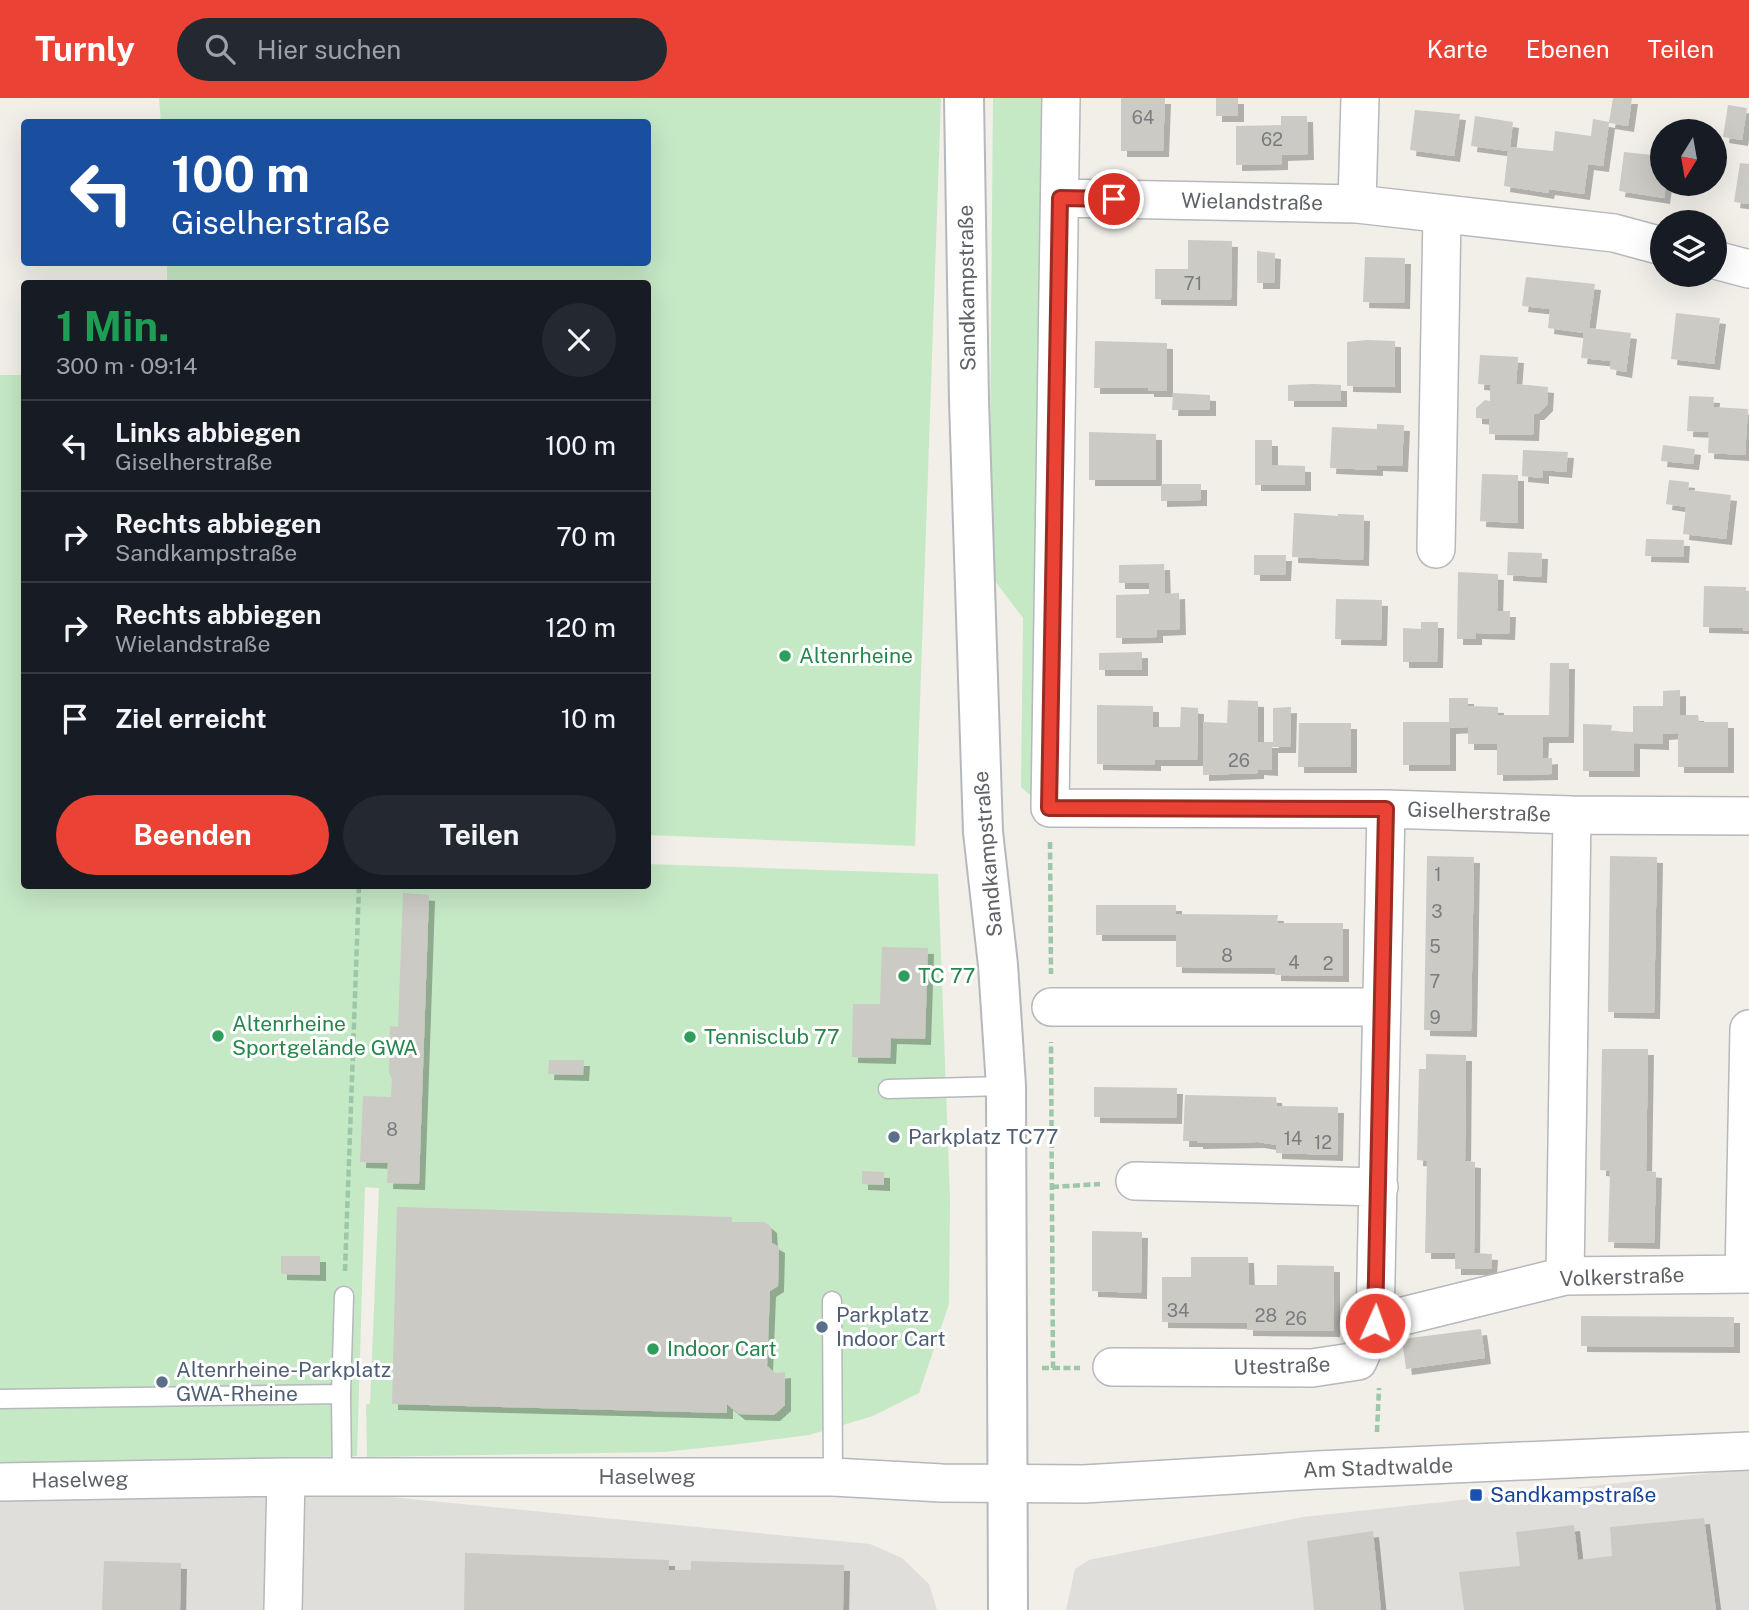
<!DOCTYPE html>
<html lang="de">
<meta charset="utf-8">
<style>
:root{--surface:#171b24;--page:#242831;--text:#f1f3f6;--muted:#9ea1a6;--line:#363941;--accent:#ea4335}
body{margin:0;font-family:"Public Sans",sans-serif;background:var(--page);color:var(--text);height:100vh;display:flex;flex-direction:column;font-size:26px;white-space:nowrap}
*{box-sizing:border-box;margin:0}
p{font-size:23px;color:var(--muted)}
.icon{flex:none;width:38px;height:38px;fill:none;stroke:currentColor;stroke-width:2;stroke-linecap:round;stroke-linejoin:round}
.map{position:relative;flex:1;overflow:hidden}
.drawer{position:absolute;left:21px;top:182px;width:630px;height:609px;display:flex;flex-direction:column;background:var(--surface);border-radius:7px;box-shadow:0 7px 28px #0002}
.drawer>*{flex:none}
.hud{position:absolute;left:21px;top:21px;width:630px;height:147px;border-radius:7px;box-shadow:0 7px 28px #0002;background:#1a4fa0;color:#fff;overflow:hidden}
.needle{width:46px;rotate:191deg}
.controls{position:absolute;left:1650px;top:21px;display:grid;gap:14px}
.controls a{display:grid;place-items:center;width:77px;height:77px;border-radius:50%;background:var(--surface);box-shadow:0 7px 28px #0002;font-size:35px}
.pin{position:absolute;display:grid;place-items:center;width:60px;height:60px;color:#fff;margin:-30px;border:4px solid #fff;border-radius:50%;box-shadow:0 2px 7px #0007}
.me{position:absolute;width:77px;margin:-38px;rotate:2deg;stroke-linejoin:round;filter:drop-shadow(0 0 5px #0008)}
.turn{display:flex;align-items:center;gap:24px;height:147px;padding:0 35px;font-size:32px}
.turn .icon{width:91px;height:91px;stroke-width:2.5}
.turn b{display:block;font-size:49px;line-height:60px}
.round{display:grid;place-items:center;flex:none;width:74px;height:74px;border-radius:37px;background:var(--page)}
.head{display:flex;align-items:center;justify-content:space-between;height:119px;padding:0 35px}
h1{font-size:42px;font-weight:700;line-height:52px;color:#1e9e55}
.cta{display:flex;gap:14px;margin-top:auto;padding:14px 35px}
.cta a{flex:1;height:80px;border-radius:42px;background:var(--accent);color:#fff;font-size:28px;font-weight:700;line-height:80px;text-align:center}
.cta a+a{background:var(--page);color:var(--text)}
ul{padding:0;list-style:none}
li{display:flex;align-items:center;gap:21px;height:91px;padding:0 35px;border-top:2px solid var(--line)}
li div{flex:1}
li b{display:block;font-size:26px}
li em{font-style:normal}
header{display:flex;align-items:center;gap:42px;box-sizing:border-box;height:98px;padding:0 35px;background:var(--accent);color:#fff}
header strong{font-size:33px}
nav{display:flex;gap:38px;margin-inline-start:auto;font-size:24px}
.search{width:490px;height:63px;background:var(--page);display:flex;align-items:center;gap:18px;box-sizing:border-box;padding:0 24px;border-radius:38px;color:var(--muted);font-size:26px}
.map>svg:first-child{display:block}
.industrial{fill:#e0deda}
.green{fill:#c5e8c5}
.building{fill:#cccac5;filter:url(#shadow)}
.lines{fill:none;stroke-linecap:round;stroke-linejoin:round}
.service-casing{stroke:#b5b8bc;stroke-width:21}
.minor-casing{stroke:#b5b8bc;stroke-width:40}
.tertiary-casing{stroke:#b5b8bc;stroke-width:42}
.path{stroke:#9cc7a9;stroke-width:4.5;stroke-dasharray:7 3.5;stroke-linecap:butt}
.service{stroke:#fff;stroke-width:18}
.minor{stroke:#fff;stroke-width:37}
.tertiary{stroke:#fff;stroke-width:38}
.route-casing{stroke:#982c22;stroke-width:18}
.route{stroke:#ea4335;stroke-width:12}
.leisure-dot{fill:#2e9e5b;stroke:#fff;stroke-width:2.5}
.service-dot{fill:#5c6f8a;stroke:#fff;stroke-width:2.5}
.transit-dot{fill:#1a4fb4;stroke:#fff;stroke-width:2.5}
.labels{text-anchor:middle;stroke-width:6;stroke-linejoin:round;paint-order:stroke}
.number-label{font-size:18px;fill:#7a7d7f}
.street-label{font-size:21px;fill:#5f6368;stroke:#fff}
.leisure-label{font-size:21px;fill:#27864d;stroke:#fff;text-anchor:start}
.service-label{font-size:21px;fill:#4e5e75;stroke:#fff;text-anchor:start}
.transit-label{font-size:21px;fill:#164399;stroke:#fff;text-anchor:start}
</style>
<header>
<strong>Turnly</strong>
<div class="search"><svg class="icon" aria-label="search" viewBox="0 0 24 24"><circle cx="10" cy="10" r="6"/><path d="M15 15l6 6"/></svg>Hier suchen</div>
<nav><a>Karte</a><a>Ebenen</a><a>Teilen</a></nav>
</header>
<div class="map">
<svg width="1749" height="1512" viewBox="0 0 1749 1512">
<defs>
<filter id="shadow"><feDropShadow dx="6" dy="6" stdDeviation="0" flood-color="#0004"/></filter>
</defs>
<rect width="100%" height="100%" fill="#f1efe8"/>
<path class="industrial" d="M1749,1371V1512H1066L1075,1471L1089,1462L1303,1419Z
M299,1390L870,1446L902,1460L929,1486L937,1512H0V1394Z"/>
<path class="green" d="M159,0H941L915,748L648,737V186L167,185V164H648V24H161Z
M993,0H1044L1042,708L1021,689L1023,520L989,475Z
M0,277H24V788H648V766L938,776L950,1102L949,1206L919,1295L873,1318L809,1337L731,1347L663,1354L367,1359L366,1306H370L379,1090L365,1089L357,1358L0,1366Z"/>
<path class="building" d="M1121,0H1165L1163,53H1121Z
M1216,0H1238V18H1216Z
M1613,0H1632L1628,28L1609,25L1603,68L1588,66L1584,96L1549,91L1548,95L1504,88L1508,53L1471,48L1475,18L1513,24L1510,49L1553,53L1555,33L1591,38L1593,21L1609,24Z
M1728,7L1747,10L1742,42L1723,39Z
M1415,12L1460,16L1454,58L1410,52Z
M1281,18H1307L1308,56L1282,57V66L1236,67V28L1281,27Z
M1624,54L1662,58V86H1666L1664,100L1619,93Z
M1740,65L1749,66V106L1734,104Z
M1188,142L1232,143L1231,202L1155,201V171H1188Z
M1257,153L1275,155L1274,185H1257Z
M1365,159L1405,160L1404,205L1363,204Z
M1526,179L1595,186L1589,230L1631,235L1626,274L1610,271L1611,263L1581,260L1584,235L1548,230L1550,211L1522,208Z
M1676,215L1720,220L1714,266L1671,261Z
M1367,242L1395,243V289L1347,288V244Z
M1095,243L1167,245V293H1148V290H1094Z
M1480,257L1518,259L1516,286L1548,289L1547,307L1538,316H1534L1533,337L1489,336V321L1476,320V310L1485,302L1490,303V287L1478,286Z
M1313,286L1341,287V303H1288V287Z
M1173,295L1210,297V312H1172Z
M1689,298L1714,299L1713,309L1748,311L1745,357L1708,355L1709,334L1687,333Z
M1377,326L1404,327L1402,368L1377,367V372L1330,370L1332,329L1377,331Z
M1089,334L1156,336V382H1089Z
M1255,342H1272V367L1305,368V387H1255Z
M1663,347L1695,351L1693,366L1661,363Z
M1523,352L1568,354L1566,374L1543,372V380L1522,378Z
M1482,376L1518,377V425L1480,423Z
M1669,382L1689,384L1688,392L1731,397L1726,441L1683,436L1686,409L1666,406Z
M1161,386H1201V402L1161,403Z
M1294,415L1338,418V416L1364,417L1363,462L1292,459Z
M1646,441L1684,442L1683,459L1645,458Z
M1508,454L1542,455L1541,479L1507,477Z
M1254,457H1286L1285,477H1254Z
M1164,466L1165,496L1179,495L1180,531L1157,532V539L1116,540V497L1149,496V485H1119V467Z
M1458,474L1498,476L1497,513H1510L1509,536L1476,535V541H1457Z
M1704,488L1746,489V493H1749V533H1743V530L1703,529Z
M1336,501L1382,502L1381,542L1335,541Z
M1421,524H1438L1437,564H1403V530L1421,531Z
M1142,554V572H1099V555Z
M1550,565H1569L1568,639H1543L1542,661L1552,660V676L1497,677V646H1468V629L1450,630V667H1403V624H1449V600H1468V608L1498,609V617H1549Z
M1680,592V617H1698L1699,624H1728V669H1678V635L1663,636V646L1634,645V673H1583V626L1612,627L1611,633L1633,634V608H1663V593Z
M1228,602L1258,603V644H1273V610L1291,609L1290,649H1272V672L1258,671V675L1203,677V624L1227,625Z
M1097,607L1153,608V629H1180L1181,609L1198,610L1197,662H1155V667L1097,666Z
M1299,625H1351V669H1298Z
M1427,758L1474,759L1471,933L1424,932Z
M1610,758L1657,759L1654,915L1608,914Z
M403,795L429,797L419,1086L387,1085L388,1065L360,1064L363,998L391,999L392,981L389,975L390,928L398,929Z
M1096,807H1176V816L1278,817L1277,825H1343V878L1275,877V870L1176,869V837H1096Z
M882,849L928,850L925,941L891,940L890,960L852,959L853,906H880Z
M1602,951H1648L1646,1073L1656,1074L1654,1145L1608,1144L1610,1073L1600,1072Z
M1426,956L1466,957L1465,1063L1475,1064L1474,1155L1492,1156L1491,1171H1455V1155H1425L1427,1063L1417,1062L1419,971H1426Z
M549,962H584L583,977L548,976Z
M1094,989L1177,990L1176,1020L1094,1019Z
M1185,997L1276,999L1277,1008L1338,1009L1337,1057L1276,1055V1047L1258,1044L1197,1045V1043H1183Z
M862,1073L884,1074V1087L862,1086Z
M397,1109L732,1119V1124H765L771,1129L772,1145L779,1149L778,1188L770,1193L767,1268L775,1275L785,1274V1307L774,1317L739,1316L727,1306V1315L392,1306Z
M1092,1133L1142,1134L1141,1195L1092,1193Z
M281,1158H320V1177L281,1176Z
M1191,1159H1248L1249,1187H1277V1167L1334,1168V1233L1247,1232V1225L1162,1224V1179H1191Z
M1581,1218L1734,1219V1249L1581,1248Z
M1481,1231L1485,1260L1406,1271L1402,1241Z
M1704,1420L1716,1512H1464L1459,1474L1520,1468L1516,1434L1574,1427L1578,1462L1612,1458L1610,1429Z
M1373,1433L1381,1512H1314L1307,1443Z
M465,1455L669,1462V1472H691V1463L844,1467L843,1512H464Z
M104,1463L181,1465L180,1512H102Z"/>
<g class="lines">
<g class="service-casing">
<path id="service" d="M888,991L1006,988
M832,1203L833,1379
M341,1296L344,1198
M0,1301L341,1296L342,1379"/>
</g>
<g class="minor-casing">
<path id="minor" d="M1061,0L1050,710L1386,711L1572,717L1749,718
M1060,100L1357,106L1614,135L1662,148
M1357,106L1360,0
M1715,162L1749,171
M1436,451L1442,116
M1051,909H1382
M1135,1083L1379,1089
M1744,1176L1749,931
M1565,1178L1572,717
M1375,1225L1565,1178L1749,1176
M1112,1269L1312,1270L1358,1263L1375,1225L1386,711
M0,1384L286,1379H833L942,1385L1084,1386L1317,1372L1749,1353
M283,1512L286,1379"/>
</g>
<g class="tertiary-casing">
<path id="tertiary" d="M964,0L969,303L983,734L998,867L1006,988L1008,1512"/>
</g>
<path class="path" d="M1050,744L1051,876
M1052,1089L1100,1086
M345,1173L359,788
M1042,1270H1053L1051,944
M1053,1270H1080
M1377,1334L1379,1290"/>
<use href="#service" class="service"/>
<use href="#minor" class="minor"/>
<use href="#tertiary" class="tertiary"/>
</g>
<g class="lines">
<g class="route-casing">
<path id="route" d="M1114,101L1060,100L1049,710L1386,711L1375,1225"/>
</g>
<use href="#route" class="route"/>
</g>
<g class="leisure-dot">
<circle cx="785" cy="558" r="7"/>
<circle cx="904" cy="878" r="7"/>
<circle cx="218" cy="938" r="7"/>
<circle cx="690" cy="939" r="7"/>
<circle cx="653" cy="1251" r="7"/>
</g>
<g class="service-dot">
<circle cx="894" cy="1039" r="7"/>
<circle cx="822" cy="1229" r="7"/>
<circle cx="162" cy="1284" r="7"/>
</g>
<rect class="transit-dot" x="1469" y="1390" width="14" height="14" rx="3.5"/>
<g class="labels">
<g class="number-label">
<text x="1143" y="26">64</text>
<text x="1272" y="48">62</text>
<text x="1193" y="192">71</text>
<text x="1239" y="669">26</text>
<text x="1438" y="783">1</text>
<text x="1437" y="820">3</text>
<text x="1435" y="855">5</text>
<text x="1227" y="864">8</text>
<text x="1294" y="871">4</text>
<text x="1328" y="872">2</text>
<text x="1435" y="890">7</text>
<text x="1435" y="926">9</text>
<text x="392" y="1038">8</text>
<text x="1293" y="1047">14</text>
<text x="1323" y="1051">12</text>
<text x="1178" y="1219">34</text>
<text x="1266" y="1224">28</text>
<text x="1296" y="1227">26</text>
</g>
<g class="street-label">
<text transform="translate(1252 104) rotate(1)" y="7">Wielandstraße</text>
<text transform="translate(967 190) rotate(-91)" y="7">Sandkampstraße</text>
<text transform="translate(1479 714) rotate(2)" y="7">Giselherstraße</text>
<text transform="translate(988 756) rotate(-95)" y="7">Sandkampstraße</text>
<text transform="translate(1622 1179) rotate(-2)" y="7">Volkerstraße</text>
<text transform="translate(1282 1268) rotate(-2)" y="7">Utestraße</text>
<text transform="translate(1378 1370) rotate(-2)" y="7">Am Stadtwalde</text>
<text x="647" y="1386">Haselweg</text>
<text transform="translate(80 1382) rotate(-1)" y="7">Haselweg</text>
</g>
<g class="leisure-label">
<text x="799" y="565">Altenrheine</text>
<text x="918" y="885">TC 77</text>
<text x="232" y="933">Altenrheine<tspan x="232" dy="24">Sportgelände GWA</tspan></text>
<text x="704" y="946">Tennisclub 77</text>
<text x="667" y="1258">Indoor Cart</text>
</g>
<g class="service-label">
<text x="908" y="1046">Parkplatz TC77</text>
<text x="836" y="1224">Parkplatz<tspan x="836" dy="24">Indoor Cart</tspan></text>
<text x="176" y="1279">Altenrheine-Parkplatz<tspan x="176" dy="24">GWA-Rheine</tspan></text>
</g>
<g class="transit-label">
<text x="1490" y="1404">Sandkampstraße</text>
</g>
</g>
</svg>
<div class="controls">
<a><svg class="needle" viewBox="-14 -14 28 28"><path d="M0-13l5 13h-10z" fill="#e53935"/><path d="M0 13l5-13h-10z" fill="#9ea1a6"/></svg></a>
<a><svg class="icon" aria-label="layers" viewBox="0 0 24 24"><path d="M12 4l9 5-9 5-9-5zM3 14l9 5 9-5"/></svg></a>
</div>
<div class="pin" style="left:1114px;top:101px;background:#d93025"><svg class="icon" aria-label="arrive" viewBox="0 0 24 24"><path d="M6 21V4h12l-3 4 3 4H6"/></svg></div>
<svg class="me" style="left:1375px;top:1225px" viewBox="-20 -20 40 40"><circle r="17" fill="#ea4335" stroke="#fff" stroke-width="3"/><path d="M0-11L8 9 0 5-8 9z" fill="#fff"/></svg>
<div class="hud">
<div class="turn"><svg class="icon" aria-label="left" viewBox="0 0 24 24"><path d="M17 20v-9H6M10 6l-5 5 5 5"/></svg><div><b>100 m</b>Giselherstraße</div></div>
</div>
<section class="drawer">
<div class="head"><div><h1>1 Min.</h1><p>300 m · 09:14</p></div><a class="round"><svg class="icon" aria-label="close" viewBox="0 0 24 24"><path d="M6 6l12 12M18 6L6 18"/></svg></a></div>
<ul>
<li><svg class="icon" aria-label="left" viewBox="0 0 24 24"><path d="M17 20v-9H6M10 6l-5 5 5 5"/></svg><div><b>Links abbiegen</b><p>Giselherstraße</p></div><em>100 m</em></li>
<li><svg class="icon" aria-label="right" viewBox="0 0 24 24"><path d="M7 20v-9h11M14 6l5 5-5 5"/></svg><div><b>Rechts abbiegen</b><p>Sandkampstraße</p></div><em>70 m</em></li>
<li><svg class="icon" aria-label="right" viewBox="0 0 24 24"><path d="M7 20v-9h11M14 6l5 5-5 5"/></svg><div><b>Rechts abbiegen</b><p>Wielandstraße</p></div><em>120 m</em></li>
<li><svg class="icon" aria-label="arrive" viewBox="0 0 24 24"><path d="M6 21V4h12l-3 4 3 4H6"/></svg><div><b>Ziel erreicht</b></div><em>10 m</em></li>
</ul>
<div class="cta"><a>Beenden</a><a>Teilen</a></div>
</section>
</div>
